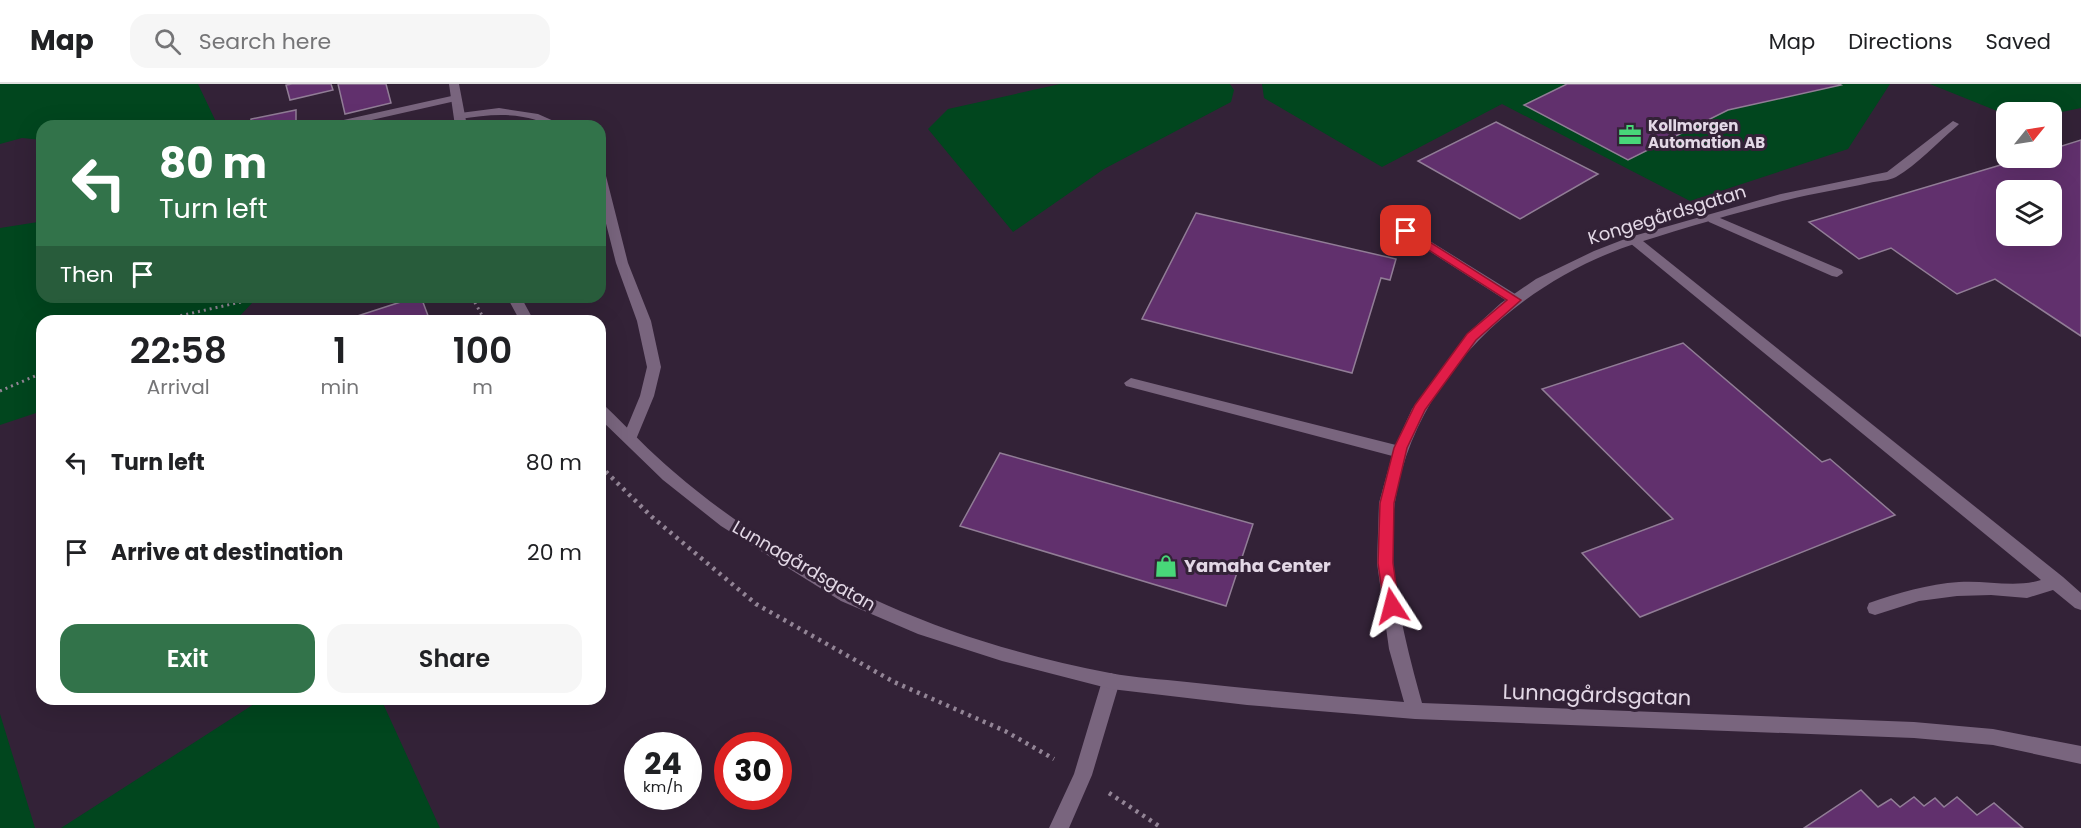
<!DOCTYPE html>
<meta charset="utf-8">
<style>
:root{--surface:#fff;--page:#f6f6f6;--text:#202124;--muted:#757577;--line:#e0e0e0;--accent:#32734a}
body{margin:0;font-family:Poppins,sans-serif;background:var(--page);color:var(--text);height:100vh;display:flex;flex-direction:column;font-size:22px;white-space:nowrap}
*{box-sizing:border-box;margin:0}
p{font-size:20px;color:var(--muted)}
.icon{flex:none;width:33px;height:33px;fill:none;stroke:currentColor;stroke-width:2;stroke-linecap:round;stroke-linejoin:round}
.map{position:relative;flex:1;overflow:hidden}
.panel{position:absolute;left:36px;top:231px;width:570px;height:390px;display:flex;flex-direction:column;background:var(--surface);border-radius:18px;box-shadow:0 6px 24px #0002}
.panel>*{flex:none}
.banner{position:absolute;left:36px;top:36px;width:570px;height:183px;border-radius:18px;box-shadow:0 6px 24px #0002;background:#32734a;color:#fff;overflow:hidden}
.needle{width:39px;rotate:60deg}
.tools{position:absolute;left:1996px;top:18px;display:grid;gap:12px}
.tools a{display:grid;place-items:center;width:66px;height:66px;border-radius:12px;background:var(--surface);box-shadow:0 6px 24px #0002;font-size:30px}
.speed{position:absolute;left:624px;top:648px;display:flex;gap:12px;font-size:30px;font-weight:700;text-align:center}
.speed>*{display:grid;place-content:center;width:78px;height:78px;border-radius:50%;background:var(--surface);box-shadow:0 6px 24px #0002;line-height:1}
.speed small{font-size:15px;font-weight:400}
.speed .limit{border:9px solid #d22;background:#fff;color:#111}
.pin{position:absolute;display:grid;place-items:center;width:51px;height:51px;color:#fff;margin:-26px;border-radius:12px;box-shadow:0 3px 9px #0006}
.me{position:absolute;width:66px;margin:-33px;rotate:351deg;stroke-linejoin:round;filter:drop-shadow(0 0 4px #0008)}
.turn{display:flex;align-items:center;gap:21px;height:126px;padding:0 24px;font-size:27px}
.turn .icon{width:78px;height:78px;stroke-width:2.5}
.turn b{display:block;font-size:42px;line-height:51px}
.then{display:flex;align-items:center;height:57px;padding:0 24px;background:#0003;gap:12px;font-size:22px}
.eta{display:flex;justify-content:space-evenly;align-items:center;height:102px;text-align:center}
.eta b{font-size:36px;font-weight:600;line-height:42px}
.cta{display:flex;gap:12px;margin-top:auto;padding:12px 24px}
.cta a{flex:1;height:69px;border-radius:18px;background:var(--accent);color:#fff;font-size:24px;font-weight:600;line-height:69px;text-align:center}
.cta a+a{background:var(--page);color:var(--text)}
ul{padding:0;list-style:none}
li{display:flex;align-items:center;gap:18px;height:90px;padding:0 24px}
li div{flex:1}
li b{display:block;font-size:22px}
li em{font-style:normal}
header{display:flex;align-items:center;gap:36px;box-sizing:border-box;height:84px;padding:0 30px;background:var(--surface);border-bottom:2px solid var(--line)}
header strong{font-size:28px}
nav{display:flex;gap:33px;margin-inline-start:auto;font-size:21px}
.search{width:420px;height:54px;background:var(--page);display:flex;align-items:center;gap:15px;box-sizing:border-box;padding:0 21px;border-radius:18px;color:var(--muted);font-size:22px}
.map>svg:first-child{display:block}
.green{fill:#01461e}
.building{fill:#61306d;stroke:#917d96;stroke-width:1.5;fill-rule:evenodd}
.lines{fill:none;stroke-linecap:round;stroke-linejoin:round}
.path-far1{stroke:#938596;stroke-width:3;stroke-dasharray:2 4;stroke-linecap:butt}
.path{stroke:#938596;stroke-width:4.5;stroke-dasharray:3 5;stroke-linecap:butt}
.service{fill:#79657e;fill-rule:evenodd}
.minor{fill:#79657e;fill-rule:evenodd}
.route{fill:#e11d48;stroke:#92132f;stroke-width:1.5}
.labels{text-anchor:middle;stroke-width:6;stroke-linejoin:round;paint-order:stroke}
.far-poi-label{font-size:15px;font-weight:bold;fill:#e3d8e6;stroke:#332237;text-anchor:start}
.street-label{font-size:18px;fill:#e3d8e6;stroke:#332237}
.poi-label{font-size:18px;font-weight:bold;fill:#e3d8e6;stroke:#332237;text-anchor:start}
.near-street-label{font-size:21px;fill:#e3d8e6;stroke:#332237}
</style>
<header>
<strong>Map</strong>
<div class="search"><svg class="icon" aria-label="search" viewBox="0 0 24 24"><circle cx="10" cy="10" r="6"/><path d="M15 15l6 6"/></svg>Search here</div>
<nav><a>Map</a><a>Directions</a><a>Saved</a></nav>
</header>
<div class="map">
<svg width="2081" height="744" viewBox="0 0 2081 744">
<rect width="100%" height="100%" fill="#332237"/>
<path class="green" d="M0,0H198L218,42H42V56L22,54L0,60Z
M1060,0H1230L1234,6L1231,18L1104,85L1013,148L928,45L948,25Z
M1262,0H1890L1848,65L1690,117L1502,20L1382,83L1264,14Z
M1930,0H2081V24L2052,30L2007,28V31Z
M38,138L42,142V213H252L253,218L235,237H42V327L0,341V144Z
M262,615H381L440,744H61Z
M0,630L35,744H0Z"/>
<path class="building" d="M292,0H331L333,6L290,16L286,1Z
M338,0H386L391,19L345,30Z
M1567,0H1839L1841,1L1728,26L1628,76L1524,21Z
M296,26V42H251V35Z
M1496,38L1598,90L1520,135L1418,77Z
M2081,56V252L1995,195L1957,210L1891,164L1859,175L1809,138L2024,74H2052V65ZM2007,106H2052V152H2007Z
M1196,129L1396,175L1390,196L1381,194L1352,289L1142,235Z
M416,213H421L430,237H342Z
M1683,259L1822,378L1830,375L1895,431L1640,533L1582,469L1673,435L1542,305Z
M1000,369L1253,440L1226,522L960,442Z
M1861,706L1878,723L1891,715L1900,723L1914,713L1924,722L1935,714L1944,723L1957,713L1977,731L1994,719L2023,744H1804Z"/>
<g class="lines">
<path class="path-far1" d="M472,213L485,237
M157,237L263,213
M0,307L42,289"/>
<path class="path" d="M600,382L652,433L756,520L894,598L1005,647L1054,675
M1109,709L1162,744"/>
<path class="service" d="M456,11L460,12V16L345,42H324L330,39Z
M499,24L538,30L565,42C548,42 538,35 523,33C502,29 481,32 460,35L455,32L460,29Z
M600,89L606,92L628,179L651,237L661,283L654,312L637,353L635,357H625L623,353L640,312L647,283L637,237L616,179L600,116Z
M1388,131L1520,213L1522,216L1520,219H1510L1384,138L1382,135Z
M1713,131L1842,186L1843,189L1837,193L1832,192L1709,138L1707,135Z
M1634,152L1638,153L2063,493L2081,509V526L2075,524L2053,506L2027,514L1991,511L1957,512L1919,517L1875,531L1869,529L1867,524L1869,519C1898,509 1928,500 1959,498C1986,496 2015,504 2041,496L1630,159L1628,156Z
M1131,294L1400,362L1405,364L1407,368L1405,372L1400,374L1126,302L1124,299Z
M1111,589L1117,592L1120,597L1092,691L1069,744H1049L1074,690L1102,597L1105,592Z"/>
<path class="minor" d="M449,0H459L467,42H455Z
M1953,37L1959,40L1957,42C1938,58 1917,81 1896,93C1889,97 1877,97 1869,99C1842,105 1814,109 1787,116C1738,128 1688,143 1640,158C1521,196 1415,291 1395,418C1385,482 1405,557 1422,619L1914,638L1993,645L2081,662V680L1993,661L1914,654L1415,635L1247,621L1111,605L1002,577L918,550L841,517L721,442L663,396L600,335V321L605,322C628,344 650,368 674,388C800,496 948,558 1110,589C1135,594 1161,595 1187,598C1259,606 1331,612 1404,618L1389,565L1377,479L1379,419L1394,364L1412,325L1467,250L1501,219L1536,195L1594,167L1630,153L1781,110L1887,88Z
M507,213H521L534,237H520Z"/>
</g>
<path class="route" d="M1406,143L1521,216L1476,256L1425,326L1407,364L1394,419L1393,479L1399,522L1397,526L1392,528L1386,526L1384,522L1378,479L1380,419L1394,364L1415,321L1467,250L1507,216L1402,149V144Z"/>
<defs>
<g id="office-bare" transform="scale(1.8)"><path d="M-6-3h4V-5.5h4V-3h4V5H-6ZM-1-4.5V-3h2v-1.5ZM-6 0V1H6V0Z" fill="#48d779" stroke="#332237" stroke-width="2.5" paint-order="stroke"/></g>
<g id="shop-bare" transform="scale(1.8)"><path d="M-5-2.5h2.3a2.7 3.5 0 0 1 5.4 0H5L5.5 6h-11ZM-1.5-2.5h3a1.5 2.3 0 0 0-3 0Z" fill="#48d779" stroke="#332237" stroke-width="2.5" paint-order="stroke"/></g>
</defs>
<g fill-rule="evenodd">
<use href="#office-bare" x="1630" y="51"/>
<use href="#shop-bare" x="1166" y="482"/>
</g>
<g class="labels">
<g class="far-poi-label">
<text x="1648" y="47">Kollmorgen<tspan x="1648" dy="17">Automation AB</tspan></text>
</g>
<g class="street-label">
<text transform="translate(1667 131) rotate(-17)" y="6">Kongegårdsgatan</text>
<text transform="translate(804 482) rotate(30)" y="6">Lunnagårdsgatan</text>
</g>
<g class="poi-label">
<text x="1184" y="488">Yamaha Center</text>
</g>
<g class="near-street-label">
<text transform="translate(1597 611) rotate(2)" y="7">Lunnagårdsgatan</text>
</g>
</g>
</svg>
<div class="tools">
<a><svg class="needle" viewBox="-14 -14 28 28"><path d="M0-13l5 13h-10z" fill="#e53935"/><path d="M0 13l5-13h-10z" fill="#757577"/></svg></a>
<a><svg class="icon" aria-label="layers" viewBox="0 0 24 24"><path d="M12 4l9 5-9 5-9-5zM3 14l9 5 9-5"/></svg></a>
</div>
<div class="speed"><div>24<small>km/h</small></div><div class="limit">30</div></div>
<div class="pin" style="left:1406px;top:147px;background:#d93025"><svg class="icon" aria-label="arrive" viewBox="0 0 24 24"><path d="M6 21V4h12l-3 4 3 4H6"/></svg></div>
<svg class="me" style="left:1392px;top:522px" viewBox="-20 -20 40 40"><path d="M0-17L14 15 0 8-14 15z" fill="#e11d48" stroke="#fff" stroke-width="4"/></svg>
<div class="banner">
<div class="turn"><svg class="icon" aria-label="left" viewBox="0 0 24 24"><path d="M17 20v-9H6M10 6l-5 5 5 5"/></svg><div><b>80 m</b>Turn left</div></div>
<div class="then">Then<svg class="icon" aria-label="arrive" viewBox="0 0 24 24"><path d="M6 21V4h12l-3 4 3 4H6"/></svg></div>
</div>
<section class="panel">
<div class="eta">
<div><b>22:58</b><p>Arrival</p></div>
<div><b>1</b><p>min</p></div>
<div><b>100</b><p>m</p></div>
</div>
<ul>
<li><svg class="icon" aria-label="left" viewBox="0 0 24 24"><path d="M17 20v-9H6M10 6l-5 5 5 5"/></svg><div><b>Turn left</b></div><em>80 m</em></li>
<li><svg class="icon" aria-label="arrive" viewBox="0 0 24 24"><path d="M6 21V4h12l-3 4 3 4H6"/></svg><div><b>Arrive at destination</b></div><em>20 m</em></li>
</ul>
<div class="cta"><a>Exit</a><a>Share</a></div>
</section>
</div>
